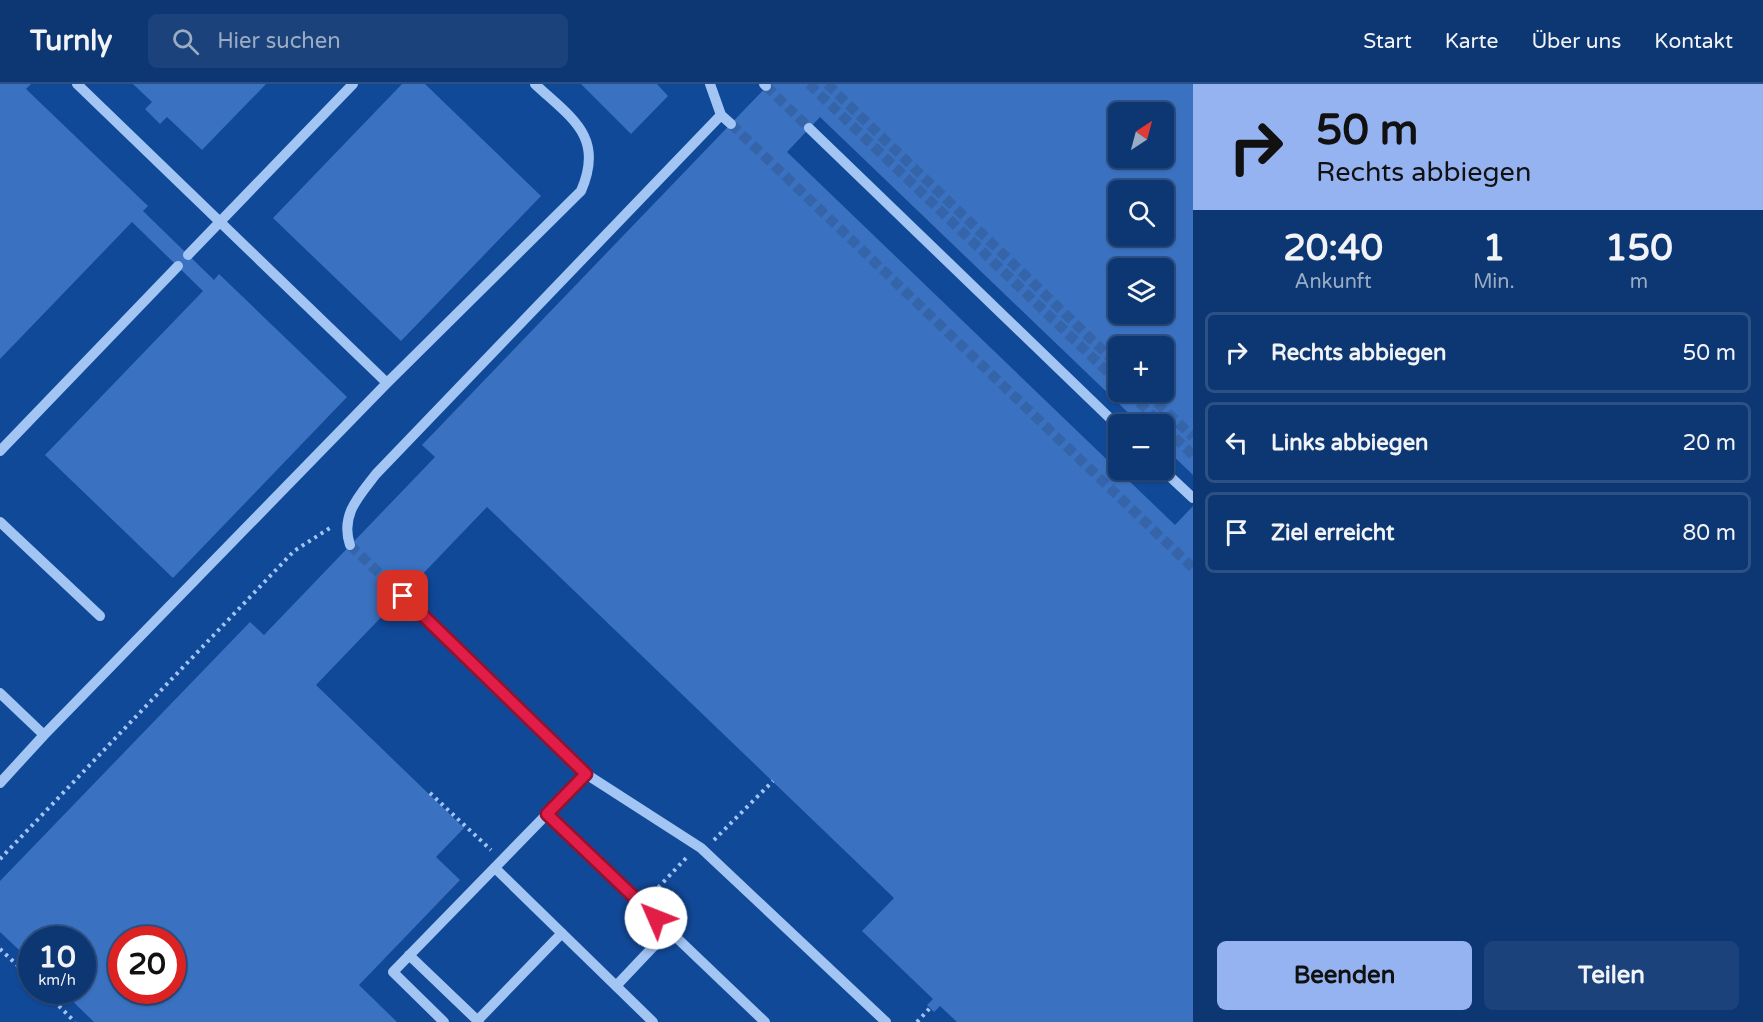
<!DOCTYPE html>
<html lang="de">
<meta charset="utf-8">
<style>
:root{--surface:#0d3773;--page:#1b427b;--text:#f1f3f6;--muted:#9aacc4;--line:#2d5185;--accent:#95b2f1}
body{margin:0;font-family:"Varela Round",sans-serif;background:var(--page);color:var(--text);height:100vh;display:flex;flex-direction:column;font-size:22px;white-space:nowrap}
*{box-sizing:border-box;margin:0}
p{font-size:20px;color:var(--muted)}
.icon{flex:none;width:33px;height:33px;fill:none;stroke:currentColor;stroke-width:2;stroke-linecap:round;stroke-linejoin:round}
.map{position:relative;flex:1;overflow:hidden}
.sheet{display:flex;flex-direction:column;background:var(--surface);width:570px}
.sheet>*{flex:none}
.banner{background:#95b2f1;color:#111;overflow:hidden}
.needle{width:39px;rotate:36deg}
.tools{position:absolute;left:1108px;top:18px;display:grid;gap:12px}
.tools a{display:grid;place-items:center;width:66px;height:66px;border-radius:9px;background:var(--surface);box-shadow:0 2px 4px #0004,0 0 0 2px var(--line);font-size:30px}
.speed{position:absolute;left:18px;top:842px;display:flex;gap:12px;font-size:30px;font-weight:700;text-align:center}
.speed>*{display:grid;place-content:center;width:78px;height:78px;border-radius:50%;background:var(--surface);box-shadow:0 2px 4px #0004,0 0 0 2px var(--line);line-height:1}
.speed small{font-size:15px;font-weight:400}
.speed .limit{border:9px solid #d22;background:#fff;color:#111}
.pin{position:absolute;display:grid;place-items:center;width:51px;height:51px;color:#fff;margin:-26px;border-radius:12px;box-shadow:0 3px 9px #0006}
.me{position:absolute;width:66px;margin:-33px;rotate:314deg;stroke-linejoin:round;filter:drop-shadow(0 0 4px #0008)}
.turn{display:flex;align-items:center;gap:21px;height:126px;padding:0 24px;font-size:27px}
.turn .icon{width:78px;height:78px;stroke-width:2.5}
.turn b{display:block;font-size:42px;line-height:51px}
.eta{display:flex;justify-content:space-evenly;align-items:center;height:102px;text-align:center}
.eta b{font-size:36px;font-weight:700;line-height:42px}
.primary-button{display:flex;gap:12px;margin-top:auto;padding:12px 24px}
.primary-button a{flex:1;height:69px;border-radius:9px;background:var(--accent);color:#111;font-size:24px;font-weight:700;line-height:69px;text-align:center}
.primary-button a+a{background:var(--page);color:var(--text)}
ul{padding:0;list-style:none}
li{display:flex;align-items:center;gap:18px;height:81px;margin:0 12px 9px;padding:0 12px;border:3px solid var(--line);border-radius:9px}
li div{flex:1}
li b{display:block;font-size:22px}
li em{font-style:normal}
header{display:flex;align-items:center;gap:36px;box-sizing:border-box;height:84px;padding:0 30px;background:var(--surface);border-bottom:2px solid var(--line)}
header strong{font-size:28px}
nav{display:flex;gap:33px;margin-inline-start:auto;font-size:21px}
.search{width:420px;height:54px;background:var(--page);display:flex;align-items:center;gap:15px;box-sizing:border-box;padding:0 21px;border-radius:9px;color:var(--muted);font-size:22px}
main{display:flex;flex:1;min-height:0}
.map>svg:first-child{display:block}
.building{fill:#3a72c1;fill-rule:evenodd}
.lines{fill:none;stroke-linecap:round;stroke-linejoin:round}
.minor-tunnel{stroke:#3564a8;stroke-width:10;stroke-dasharray:10 5;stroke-linecap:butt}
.path{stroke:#a3c5f4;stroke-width:4;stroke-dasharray:3 4.5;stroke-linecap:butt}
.minor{stroke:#a3c5f4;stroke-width:10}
.route-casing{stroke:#92132f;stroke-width:15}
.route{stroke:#e11d48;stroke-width:10}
</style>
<header>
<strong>Turnly</strong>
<div class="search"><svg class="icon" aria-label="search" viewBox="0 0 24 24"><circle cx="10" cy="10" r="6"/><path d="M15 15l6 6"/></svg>Hier suchen</div>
<nav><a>Start</a><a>Karte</a><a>Über uns</a><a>Kontakt</a></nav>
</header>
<main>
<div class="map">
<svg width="1193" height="938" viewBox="0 0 1193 938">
<rect width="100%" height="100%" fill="#114999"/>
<path class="building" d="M0,0H31L26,5L148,122L143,127L214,196L219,190L347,313L173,494L45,371L203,207L132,138L0,275Z
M133,0H266L202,66L167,33L160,40L145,25L152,18Z
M402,0H425L541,112L401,257L273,134Z
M581,0H657L668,12L631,50Z
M769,0H1193V391L1164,363V340H1140L820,33L787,68L1175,441L1193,422V938H957L940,922L934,928L927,921L933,915L862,847L894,814L487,423L316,601L464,744L436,773L460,796L359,901L397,938H94L61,906H82V855H32V878L0,848V797L250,538L264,551L435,373L422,361ZM1119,28H1164V74H1119ZM1119,106H1164V152H1119ZM1119,184H1164V230H1119ZM1119,262H1164V308H1119ZM122,855H172V906H122Z"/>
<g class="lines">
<path class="minor-tunnel" d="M809,0L1119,299
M827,0L1119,282
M766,2L809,44
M731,40L1193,484
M1128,308L1162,340
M1146,308L1193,353
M1164,343L1193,371
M350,461L403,512"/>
<path class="path" d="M430,709L491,766
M714,756L773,697
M0,775L294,467L333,442
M653,809L687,773
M0,865L32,895
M43,906L75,938
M917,938L930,924"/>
<path class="minor" d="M77,0L387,299
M710,0L721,31L731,40
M764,0L766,2
M809,44L1119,343
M188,171L353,0
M0,367L178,182
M1163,386L1193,414
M0,438L100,532
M350,461C340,431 359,412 376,390L721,31
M403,512L586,690L701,764L886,938
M0,609L44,651L387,299L581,107C605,52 571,34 535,0
M0,699L44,651
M547,730L765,938
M495,784L653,938
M409,871L479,938
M616,902L669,846
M477,937L562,849
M444,938L393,888L586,690"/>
</g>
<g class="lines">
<g class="route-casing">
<path id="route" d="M403,512L586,690L547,730L656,834"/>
</g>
<use href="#route" class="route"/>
</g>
</svg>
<div class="tools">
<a><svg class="needle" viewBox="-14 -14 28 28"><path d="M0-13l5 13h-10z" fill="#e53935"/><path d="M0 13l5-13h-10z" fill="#9aacc4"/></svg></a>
<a><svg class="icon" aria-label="search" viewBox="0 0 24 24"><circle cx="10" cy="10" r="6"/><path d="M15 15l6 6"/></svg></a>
<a><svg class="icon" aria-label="layers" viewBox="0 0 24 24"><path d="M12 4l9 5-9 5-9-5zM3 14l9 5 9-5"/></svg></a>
<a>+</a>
<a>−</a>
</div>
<div class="speed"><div>10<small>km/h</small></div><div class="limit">20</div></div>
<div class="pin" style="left:403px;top:512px;background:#d93025"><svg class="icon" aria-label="arrive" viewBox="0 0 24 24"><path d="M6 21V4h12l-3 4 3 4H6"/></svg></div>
<svg class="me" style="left:656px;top:834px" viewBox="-20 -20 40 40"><circle r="19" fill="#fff"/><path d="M0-13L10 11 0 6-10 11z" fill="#e11d48"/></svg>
</div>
<section class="sheet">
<div class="banner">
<div class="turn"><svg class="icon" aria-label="right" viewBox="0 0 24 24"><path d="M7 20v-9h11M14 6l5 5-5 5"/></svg><div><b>50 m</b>Rechts abbiegen</div></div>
</div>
<div class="eta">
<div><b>20:40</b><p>Ankunft</p></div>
<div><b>1</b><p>Min.</p></div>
<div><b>150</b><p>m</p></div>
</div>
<ul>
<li><svg class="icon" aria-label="right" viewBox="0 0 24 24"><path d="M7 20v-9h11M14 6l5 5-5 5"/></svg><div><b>Rechts abbiegen</b></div><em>50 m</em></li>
<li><svg class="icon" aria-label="left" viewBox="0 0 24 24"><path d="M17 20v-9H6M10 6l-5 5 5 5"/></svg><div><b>Links abbiegen</b></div><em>20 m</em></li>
<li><svg class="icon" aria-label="arrive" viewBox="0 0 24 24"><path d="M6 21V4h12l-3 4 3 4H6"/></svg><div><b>Ziel erreicht</b></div><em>80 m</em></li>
</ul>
<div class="primary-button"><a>Beenden</a><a>Teilen</a></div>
</section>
</main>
